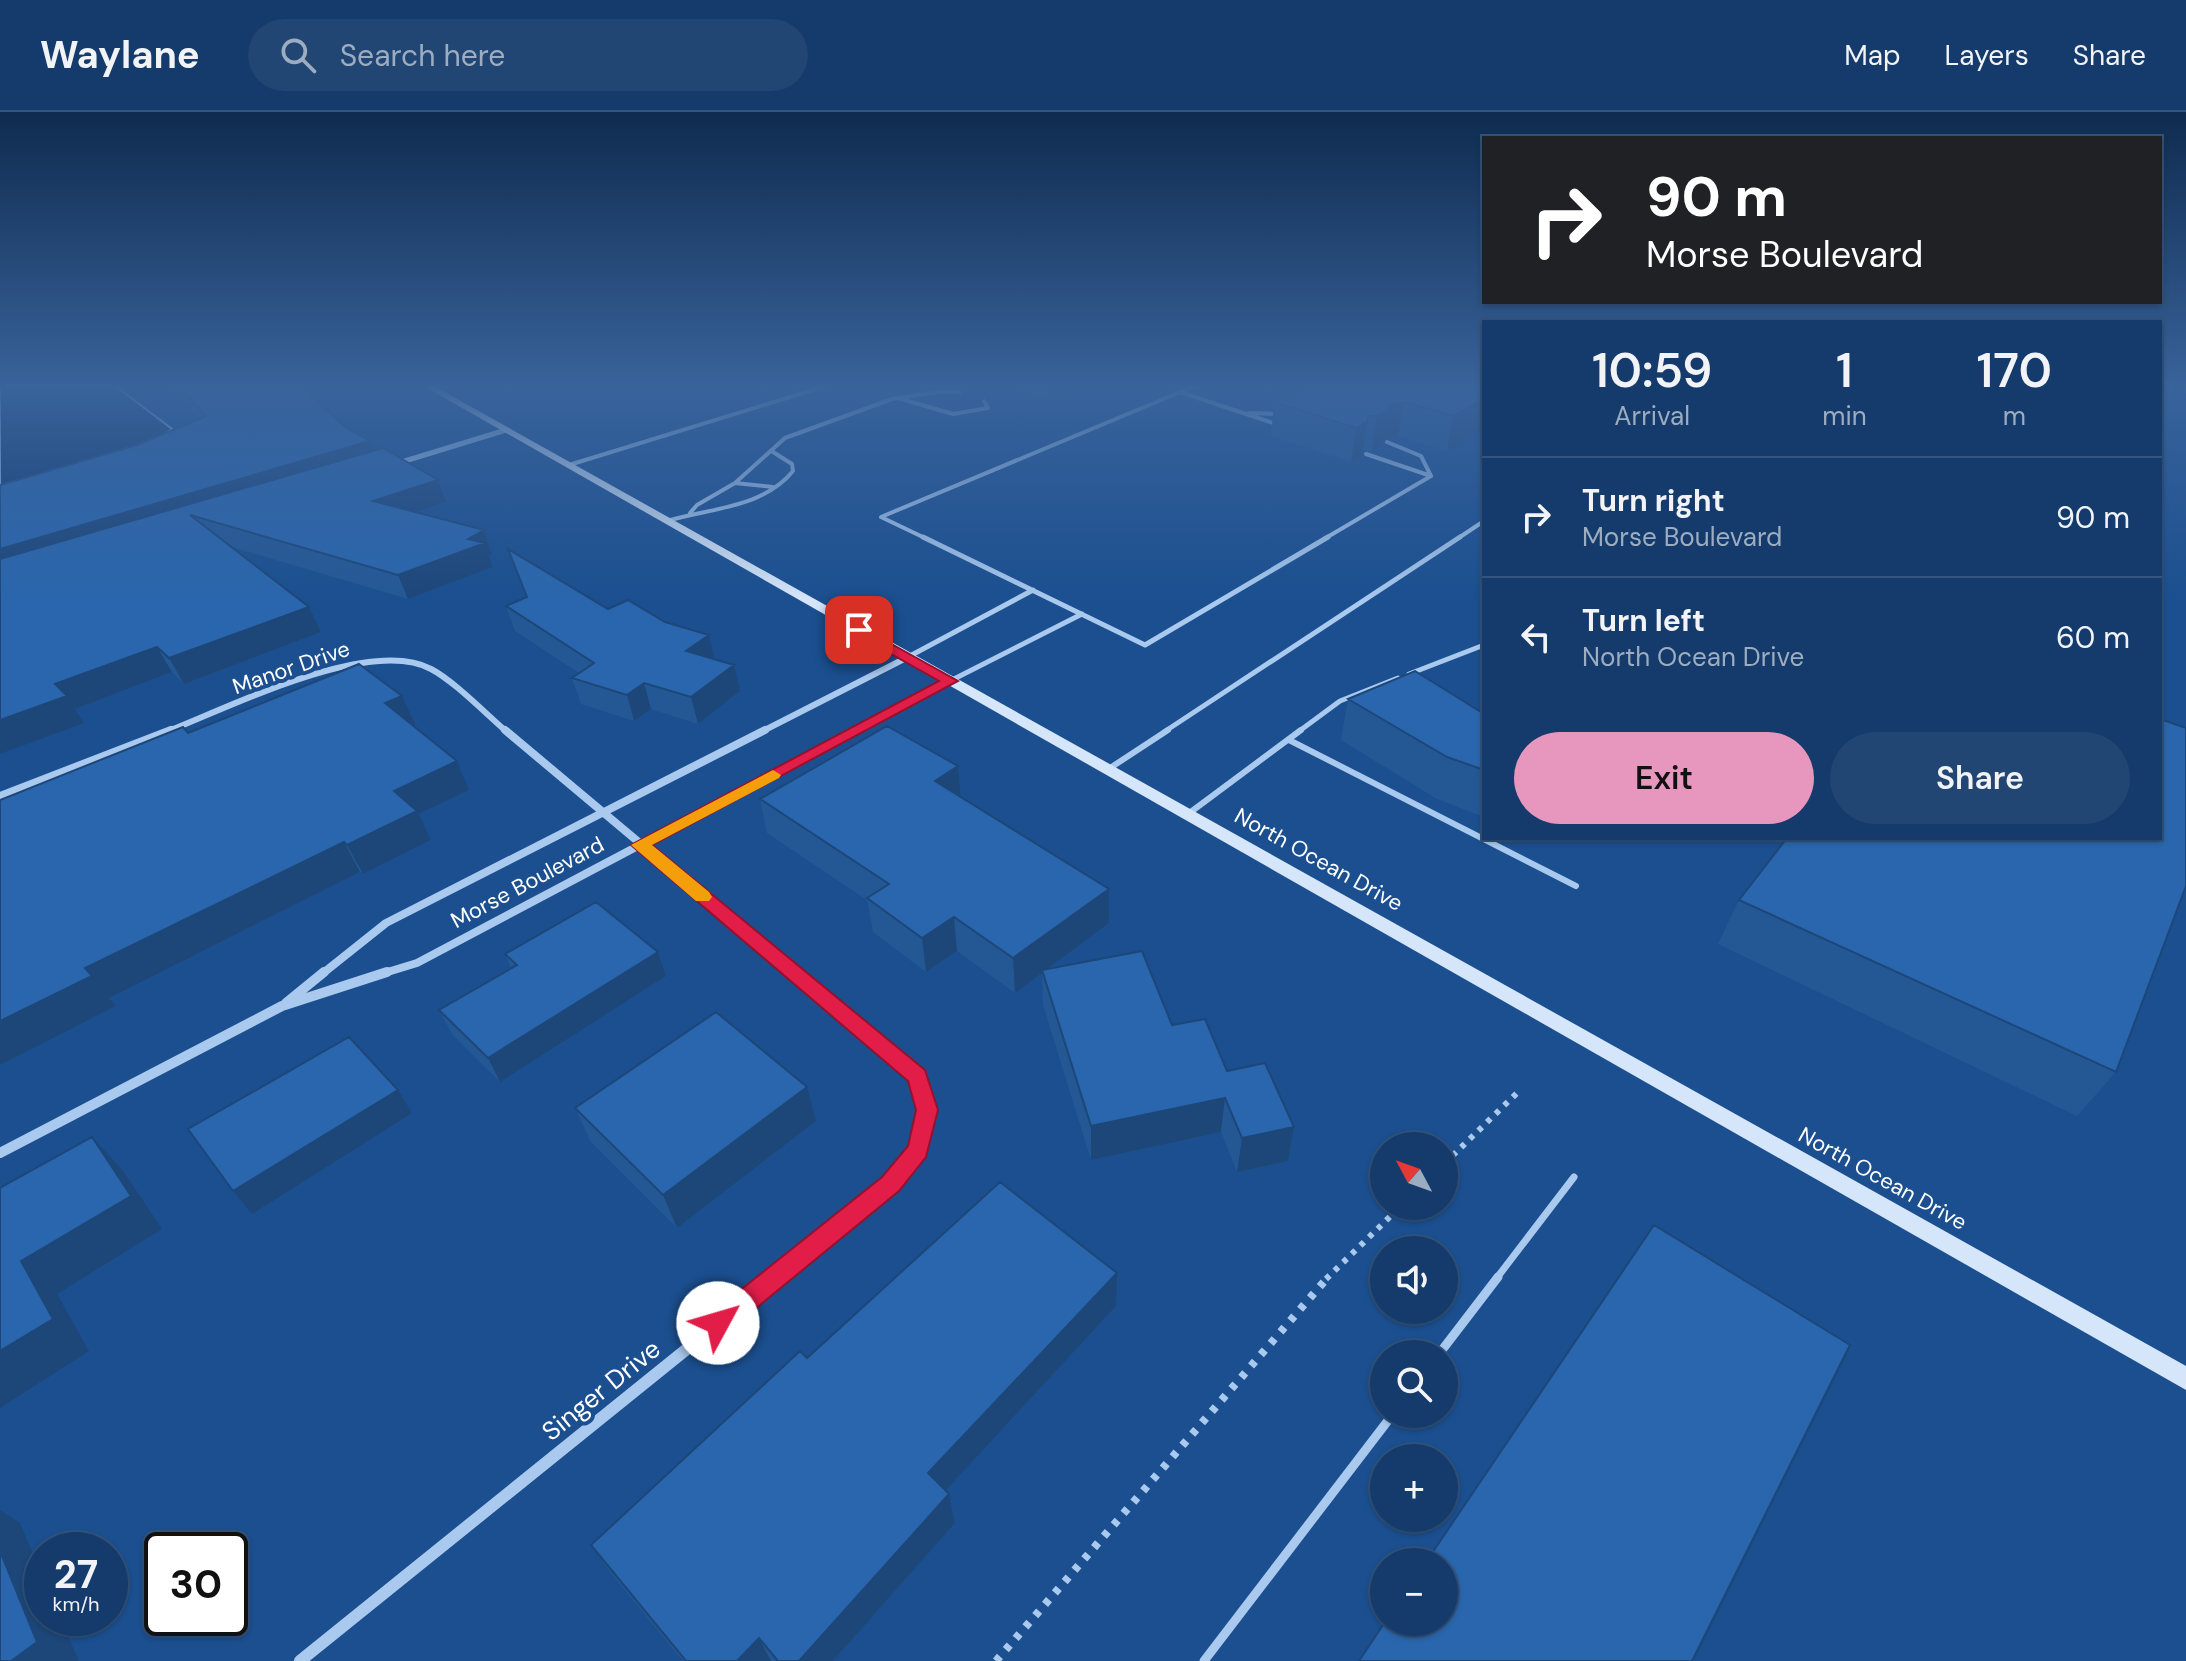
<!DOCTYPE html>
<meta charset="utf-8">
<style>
:root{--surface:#143b6b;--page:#214673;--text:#f1f3f6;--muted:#9dadc1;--line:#33557e;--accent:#e797bd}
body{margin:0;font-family:"DM Sans",sans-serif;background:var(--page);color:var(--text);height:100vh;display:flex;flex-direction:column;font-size:30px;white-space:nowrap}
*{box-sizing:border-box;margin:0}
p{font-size:26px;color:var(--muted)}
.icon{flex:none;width:44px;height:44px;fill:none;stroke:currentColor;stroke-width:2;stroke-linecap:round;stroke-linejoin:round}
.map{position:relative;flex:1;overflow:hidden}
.side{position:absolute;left:1482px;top:208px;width:680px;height:520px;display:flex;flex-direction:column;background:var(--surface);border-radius:0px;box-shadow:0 2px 6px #0004,0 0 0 2px var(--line)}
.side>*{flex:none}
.top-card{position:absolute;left:1482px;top:24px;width:680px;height:168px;border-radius:0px;box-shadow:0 2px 6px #0004,0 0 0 2px var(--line);background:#202124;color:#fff;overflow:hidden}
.needle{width:52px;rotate:311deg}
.fabs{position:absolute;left:1370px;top:1020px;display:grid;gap:16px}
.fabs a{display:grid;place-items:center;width:88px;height:88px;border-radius:50%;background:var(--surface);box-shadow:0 2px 6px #0004,0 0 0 2px var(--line);font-size:40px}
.speed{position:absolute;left:24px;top:1420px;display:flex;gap:16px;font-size:40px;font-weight:700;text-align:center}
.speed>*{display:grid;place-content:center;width:104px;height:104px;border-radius:50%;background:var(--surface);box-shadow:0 2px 6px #0004,0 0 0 2px var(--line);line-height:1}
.speed small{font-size:20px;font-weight:400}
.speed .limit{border:4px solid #111;border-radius:12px;background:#fff;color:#111}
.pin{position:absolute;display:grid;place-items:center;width:68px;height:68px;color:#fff;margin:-34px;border-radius:16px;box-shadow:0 4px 12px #0006}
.me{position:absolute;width:88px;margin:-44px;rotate:51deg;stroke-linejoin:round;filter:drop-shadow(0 0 6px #0008)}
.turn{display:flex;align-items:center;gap:28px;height:168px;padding:0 32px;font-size:36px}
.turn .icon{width:104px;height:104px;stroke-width:2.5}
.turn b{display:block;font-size:56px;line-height:68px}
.eta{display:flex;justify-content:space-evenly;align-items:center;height:136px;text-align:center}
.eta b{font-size:48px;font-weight:600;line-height:56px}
.cta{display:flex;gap:16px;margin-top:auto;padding:16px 32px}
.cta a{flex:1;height:92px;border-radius:48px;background:var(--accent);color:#111;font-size:32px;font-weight:600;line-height:92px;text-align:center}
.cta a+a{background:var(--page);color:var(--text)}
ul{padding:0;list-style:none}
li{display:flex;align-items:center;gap:24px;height:120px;padding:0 32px;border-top:2px solid var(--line)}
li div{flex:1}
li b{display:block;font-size:30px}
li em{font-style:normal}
header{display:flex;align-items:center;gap:48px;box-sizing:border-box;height:112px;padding:0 40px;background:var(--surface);border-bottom:2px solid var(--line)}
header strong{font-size:38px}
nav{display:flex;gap:44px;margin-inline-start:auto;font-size:28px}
.search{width:560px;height:72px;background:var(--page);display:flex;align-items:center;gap:20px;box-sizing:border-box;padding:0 28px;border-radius:44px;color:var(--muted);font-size:30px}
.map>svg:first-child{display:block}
.water{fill:#123a6d;stroke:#9cc4f0;stroke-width:2}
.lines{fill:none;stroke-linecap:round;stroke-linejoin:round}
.path-far1{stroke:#a9c9ee;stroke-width:6;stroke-dasharray:5 7;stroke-linecap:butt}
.path{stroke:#a9c9ee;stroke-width:8;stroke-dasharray:6 9;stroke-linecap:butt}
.service-far4{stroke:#a9c9ee;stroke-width:4}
.service-far3{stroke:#a9c9ee;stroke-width:5}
.service-far2{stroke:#a9c9ee;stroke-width:6}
.service-far1{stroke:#a9c9ee;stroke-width:7}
.service{stroke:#a9c9ee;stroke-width:9}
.minor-far4{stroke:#a9c9ee;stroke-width:5}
.minor-far3{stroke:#a9c9ee;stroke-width:6}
.minor-far2{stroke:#a9c9ee;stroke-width:8}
.minor-far1{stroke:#a9c9ee;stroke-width:10}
.minor{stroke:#a9c9ee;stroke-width:12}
.secondary{fill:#d6e6fa;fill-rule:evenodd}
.wall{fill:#245895}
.shaded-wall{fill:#1d4779}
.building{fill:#2a66ad;stroke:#1d4779;stroke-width:2}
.route{fill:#e11d48;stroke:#92132f;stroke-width:2}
.slow{fill:#f59e0b}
.labels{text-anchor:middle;stroke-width:8;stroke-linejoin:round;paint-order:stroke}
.street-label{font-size:22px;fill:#fff;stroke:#1b4f8f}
.near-street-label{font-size:26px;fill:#fff;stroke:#1b4f8f}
</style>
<header>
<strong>Waylane</strong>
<div class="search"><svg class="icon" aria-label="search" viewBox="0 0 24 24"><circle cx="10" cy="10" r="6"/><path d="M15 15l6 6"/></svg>Search here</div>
<nav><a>Map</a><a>Layers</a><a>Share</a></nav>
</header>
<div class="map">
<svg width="2186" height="1549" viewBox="0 0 2186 1549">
<rect width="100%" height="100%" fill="#1b4f8f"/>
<path class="water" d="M0,273H114L172,317L122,349L0,382Z"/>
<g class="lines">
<path class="path-far1" d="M1444,1052L1517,981
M1326,1167L1401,1094"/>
<path class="path" d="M996,1549L1328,1165"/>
<path class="service-far4" d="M1180,280L1279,313
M898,286L953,302L988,296L984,289
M1249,301L1278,302
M1387,330L1421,344L1431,364
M1366,342L1431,364
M569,353L829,273
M735,371L773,375
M690,401L697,393L735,371L785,326L892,287L937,280H960
M667,409C710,396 763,396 793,359L792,352L773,340
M927,427L881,405L1197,273
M1324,427L1431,364
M1457,427L1484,409"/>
<path class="service-far3" d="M923,425L1145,533L1328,425
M908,545L1033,478
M1409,562L1484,533
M950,569L1082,502
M1164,620L1460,425
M1298,620L1340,589L1398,566"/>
<path class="service-far2" d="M1289,628L1576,774
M1107,658L1168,618
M1188,702L1301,618"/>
<path class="service-far1" d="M1496,1167L1574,1065"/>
<path class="service" d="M1439,1242L1498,1165
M1204,1549L1393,1302"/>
<path class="minor-far4" d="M395,352L506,318"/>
<path class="minor-far3" d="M166,620C228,596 370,524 431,557C454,569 486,602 507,620
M761,620L908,545
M854,620L950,569"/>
<path class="minor-far2" d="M505,618L796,862
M0,684L171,618
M322,862L386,811L765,618
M381,862L417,851L857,618"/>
<path class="minor-far1" d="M286,891L324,860
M0,1041L282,894L387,860
M773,1167L891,1072L918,1038L927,998L917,964L794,860"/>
<path class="minor" d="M300,1549L776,1165"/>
<path class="secondary" d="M422,273H432L2186,1254V1278Z"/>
</g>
<path class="wall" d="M171,273H300L345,315L374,339L438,368L446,390L417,400L484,418L492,442L489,444L493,455L408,487L232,435L309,495L321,520L184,572L172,560L75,597L84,611L0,642V373L137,333L200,307Z
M1007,273H1090L1051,288Z
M1484,273V317L1447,339L1398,324L1385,326L1383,332L1372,339L1363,338L1362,344L1351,350L1271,324L1274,290L1293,287Z
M508,437L608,497L665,510L709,523L715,547L740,579L698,612L651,597L634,609L581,592L572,566L579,561L515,519L506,494L526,486Z
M1348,587L1484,602V705L1437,687L1341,628Z
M415,612L412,613L457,649L469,678L419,702L431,728L363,762L360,760L109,886L116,894L0,953V688Z
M958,654L961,685L1109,777V811L1047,857L1172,913L1294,1015L1288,1049L1237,1060L1221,1020L1091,1048L1043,893L1042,861L1015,881L957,839L926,860L873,820L867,788L767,721L760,687Z
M1739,788L2116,960L2077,1004L1718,832Z
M658,840L666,864L500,970L452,922L439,898L511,856L505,842Z
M575,996L816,1009L677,1116L591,1030Z
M1116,1194L946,1378L949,1382L955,1411L833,1549H683L611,1461L591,1433L807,1246Z"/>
<path class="shaded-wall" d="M1051,273H1090L1051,288Z
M1484,287V317L1447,339L1453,304Z
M1404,290L1398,324L1385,326L1383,332L1372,339L1377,304L1390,292Z
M1368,304L1362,344L1351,350L1356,316Z
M370,329L379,351L190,403L0,466V437Z
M438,368L446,390L382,412L373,389Z
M484,418L492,442L489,444L493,455L408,487L398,463Z
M309,495L321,520L184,572L169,546Z
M709,523L715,548L686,539Z
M157,535L172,560L75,597L84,611L0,642V608L55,572Z
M734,553L740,579L698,612L691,585Z
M644,571L651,597L634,609L627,583Z
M402,584L415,612L398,620L385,591Z
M457,649L469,678L419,702L431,728L363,762L347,733L394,679Z
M958,654L961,687L935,669Z
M344,730L360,760L109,886L116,894L0,953V909L85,856Z
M1109,777V811L1015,881L1013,846Z
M954,805L957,839L926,860L922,826Z
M658,840L666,864L500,970L488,946Z
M807,975L816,1009L677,1116L663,1083Z
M398,978L412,1001L252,1102L233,1079Z
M1225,986L1221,1020L1091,1048V1014Z
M1294,1015L1288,1049L1237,1060L1242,1026Z
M92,1025L123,1059L162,1117L57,1182L89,1239L0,1296V1239L21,1149Z
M1117,1161L1116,1194L934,1391L928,1361Z
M949,1382L955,1411L833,1549H799Z
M0,1398L20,1411L42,1463V1506H60L79,1549H11L0,1439Z
M759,1526L771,1549H737Z"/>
<path class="building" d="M178,273H300L345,315L370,329L0,437V373L137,333L206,304Z
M1317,273H1484V287L1453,304L1404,290L1390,292L1388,298L1377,304H1368L1367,310L1356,316L1274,290L1285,286L1293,287L1296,280L1303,277H1316Z
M383,336L438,368L373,389L484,418L468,427L485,431L398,463L190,403L309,495L169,546L157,535L55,572L67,584L0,608V447Z
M508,437L608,497L628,488L665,510L709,523L686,539L734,553L691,585L644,571L627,583L572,566L594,551L506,494L527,485Z
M359,552L402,584L385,591L457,649L394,679L417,699L347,733L344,730L85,856L92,864L0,909V688L183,615L188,621Z
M1415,559L1484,602V658L1447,645L1348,587Z
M2160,607L2186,616V774L2116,960L1739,788L1787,726H2160Z
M887,614L958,654L935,669L1109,777L1013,846L954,805L922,826L867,786L889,772L760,687Z
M596,790L658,840L488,946L439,898L517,853L505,842Z
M1142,839L1172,913L1205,907L1227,959L1265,951L1294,1015L1242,1026L1225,986L1091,1014L1042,858Z
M716,900L807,975L663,1083L575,996Z
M349,925L398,978L233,1079L188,1017Z
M92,1025L131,1084L21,1149L53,1207L0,1239V1076Z
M1000,1070L1117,1161L928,1361L949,1382L799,1549H778L759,1526L737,1549H686L591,1433L800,1239L807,1246Z
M1654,1113L1850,1233L1692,1549H1359L1385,1510H1444V1450H1426Z
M0,1439L37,1530L11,1549H0Z"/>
<linearGradient id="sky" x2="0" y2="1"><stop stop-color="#0f2b4f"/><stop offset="0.56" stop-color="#39639b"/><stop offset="1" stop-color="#39639b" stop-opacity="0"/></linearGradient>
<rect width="2186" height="489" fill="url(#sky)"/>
<path class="route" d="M859,514L958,569L652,733L925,958L938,998L926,1045L899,1079L727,1220L718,1223L709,1220L706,1211L709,1203L882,1065L908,1034L916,998L908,969L631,733L939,569L854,521L852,518Z"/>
<path class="slow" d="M773,658L781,663L779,666L652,733L709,780L712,785L709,789H696L631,733Z"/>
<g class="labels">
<g class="street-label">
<text transform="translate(291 555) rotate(-19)" y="8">Manor Drive</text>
<text transform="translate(1319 747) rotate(29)" y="8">North Ocean Drive</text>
<text transform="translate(527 770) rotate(-28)" y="8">Morse Boulevard</text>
<text transform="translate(1883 1066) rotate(29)" y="8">North Ocean Drive</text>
</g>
<g class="near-street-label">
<text transform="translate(601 1278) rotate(-39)" y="9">Singer Drive</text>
</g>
</g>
</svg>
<div class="fabs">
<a><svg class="needle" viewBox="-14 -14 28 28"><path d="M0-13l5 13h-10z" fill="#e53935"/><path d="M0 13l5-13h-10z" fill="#9dadc1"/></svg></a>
<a><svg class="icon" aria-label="sound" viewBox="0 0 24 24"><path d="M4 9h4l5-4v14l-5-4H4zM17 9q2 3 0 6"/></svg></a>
<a><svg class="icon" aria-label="search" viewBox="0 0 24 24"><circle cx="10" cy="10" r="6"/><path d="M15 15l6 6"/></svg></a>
<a>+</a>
<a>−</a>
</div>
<div class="speed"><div>27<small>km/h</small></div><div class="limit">30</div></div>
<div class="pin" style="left:859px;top:518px;background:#d93025"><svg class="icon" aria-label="arrive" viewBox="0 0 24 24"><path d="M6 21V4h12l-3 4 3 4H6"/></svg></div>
<svg class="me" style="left:718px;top:1211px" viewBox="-20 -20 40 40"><circle r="19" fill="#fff"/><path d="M0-13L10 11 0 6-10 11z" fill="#e11d48"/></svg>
<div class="top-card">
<div class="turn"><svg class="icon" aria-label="right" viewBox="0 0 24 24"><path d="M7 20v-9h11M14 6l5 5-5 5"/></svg><div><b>90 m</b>Morse Boulevard</div></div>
</div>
<section class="side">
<div class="eta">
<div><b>10:59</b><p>Arrival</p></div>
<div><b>1</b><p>min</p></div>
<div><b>170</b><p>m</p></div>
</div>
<ul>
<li><svg class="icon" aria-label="right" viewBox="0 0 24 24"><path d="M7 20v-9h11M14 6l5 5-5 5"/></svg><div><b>Turn right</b><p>Morse Boulevard</p></div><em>90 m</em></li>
<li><svg class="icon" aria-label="left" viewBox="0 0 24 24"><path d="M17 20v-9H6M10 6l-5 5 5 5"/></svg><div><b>Turn left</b><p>North Ocean Drive</p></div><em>60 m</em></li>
</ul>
<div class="cta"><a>Exit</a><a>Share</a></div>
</section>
</div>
